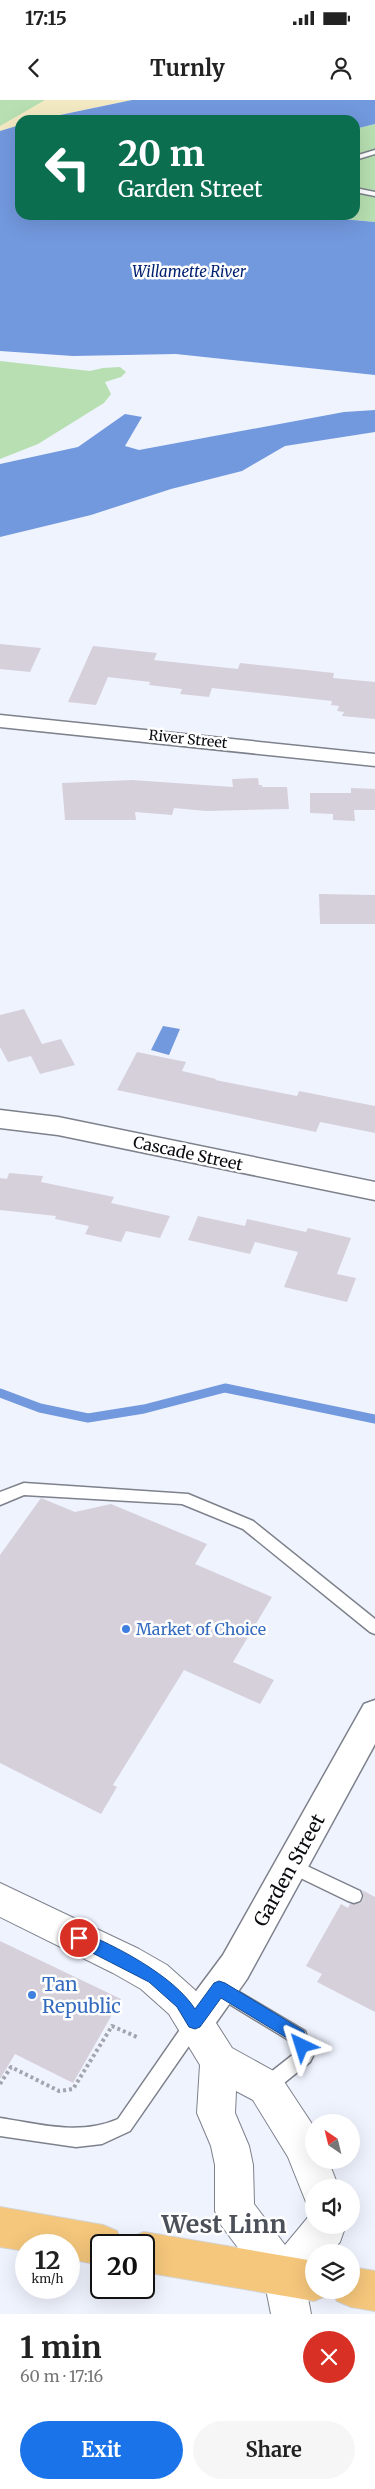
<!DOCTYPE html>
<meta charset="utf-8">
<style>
:root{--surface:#fff;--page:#f6f6f6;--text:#222;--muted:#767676;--accent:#1a73e8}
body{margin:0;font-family:Merriweather,serif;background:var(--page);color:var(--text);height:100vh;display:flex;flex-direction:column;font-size:19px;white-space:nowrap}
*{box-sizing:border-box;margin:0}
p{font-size:16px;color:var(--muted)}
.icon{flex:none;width:28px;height:28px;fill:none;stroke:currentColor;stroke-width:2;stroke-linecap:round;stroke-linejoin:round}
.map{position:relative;height:2214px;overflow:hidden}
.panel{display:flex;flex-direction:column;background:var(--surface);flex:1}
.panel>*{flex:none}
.banner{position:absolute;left:15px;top:15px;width:345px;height:105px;border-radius:15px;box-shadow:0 5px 20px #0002;background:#0b6e4f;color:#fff;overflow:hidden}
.needle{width:32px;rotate:325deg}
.controls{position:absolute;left:305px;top:2014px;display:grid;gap:10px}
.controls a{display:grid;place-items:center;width:55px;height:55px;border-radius:50%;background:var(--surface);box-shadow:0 5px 20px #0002;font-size:25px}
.speed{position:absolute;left:15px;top:2134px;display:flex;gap:10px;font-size:25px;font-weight:700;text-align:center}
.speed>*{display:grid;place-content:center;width:65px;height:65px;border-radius:50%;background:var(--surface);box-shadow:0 5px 20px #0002;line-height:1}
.speed small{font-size:12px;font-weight:400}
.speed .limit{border:2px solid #111;border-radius:8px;background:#fff;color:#111}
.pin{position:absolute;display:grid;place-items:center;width:42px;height:42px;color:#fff;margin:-21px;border:2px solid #fff;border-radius:50%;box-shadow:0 1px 5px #0007}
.me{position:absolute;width:55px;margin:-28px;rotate:319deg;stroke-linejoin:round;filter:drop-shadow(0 0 4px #0008)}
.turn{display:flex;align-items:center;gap:18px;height:105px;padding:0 20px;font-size:22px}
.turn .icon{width:65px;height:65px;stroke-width:2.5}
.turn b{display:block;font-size:35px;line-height:42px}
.round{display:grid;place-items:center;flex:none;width:52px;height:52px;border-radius:26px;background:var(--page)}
.overview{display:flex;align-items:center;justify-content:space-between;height:85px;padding:0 20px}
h1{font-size:30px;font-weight:700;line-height:38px}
.button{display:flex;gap:10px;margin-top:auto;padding:10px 20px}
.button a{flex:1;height:58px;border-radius:30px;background:var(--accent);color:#fff;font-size:20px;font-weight:700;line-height:58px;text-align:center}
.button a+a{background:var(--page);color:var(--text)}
.status{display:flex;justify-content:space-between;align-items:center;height:35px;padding:0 25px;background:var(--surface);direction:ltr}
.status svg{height:14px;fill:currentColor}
header{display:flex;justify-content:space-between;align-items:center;height:65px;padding:0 20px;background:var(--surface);font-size:22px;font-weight:700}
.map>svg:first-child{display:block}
.green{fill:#b7dfb1}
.sand{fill:#f3eac4}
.water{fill:#7298dd}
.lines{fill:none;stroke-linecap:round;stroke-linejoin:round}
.stream{stroke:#7298dd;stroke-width:9}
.building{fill:#d6d0da}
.service-casing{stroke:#7d818b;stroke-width:3}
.minor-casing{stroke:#7d818b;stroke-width:3}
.tertiary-casing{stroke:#7d818b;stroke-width:2}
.primary-casing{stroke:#d3d3d4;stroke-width:2}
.path{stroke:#a2a5ae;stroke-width:4;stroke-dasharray:3 3;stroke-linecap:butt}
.service{fill:#fff;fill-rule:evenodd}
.minor{fill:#fff;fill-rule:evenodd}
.tertiary{fill:#fff;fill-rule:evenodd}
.primary{fill:#f5c77c;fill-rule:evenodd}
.route{fill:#1a73e8;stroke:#114b97}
.shop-dot{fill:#3f7fe0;stroke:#fff;stroke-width:2}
.labels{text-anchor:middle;stroke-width:5;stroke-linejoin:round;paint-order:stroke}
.far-street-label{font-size:14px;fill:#0a0b0f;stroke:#fff}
.far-water-label{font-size:15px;font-style:italic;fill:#00206f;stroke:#fff}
.street-label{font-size:16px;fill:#0a0b0f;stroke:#fff}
.shop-label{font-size:16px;fill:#366cbe;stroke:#fff;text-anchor:start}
.near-street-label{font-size:19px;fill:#0a0b0f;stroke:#fff}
.near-shop-label{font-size:19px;fill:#366cbe;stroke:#fff;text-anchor:start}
.near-district-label{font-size:25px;font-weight:bold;fill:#4c5059;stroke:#fff}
</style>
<div class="status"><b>17:15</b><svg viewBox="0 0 49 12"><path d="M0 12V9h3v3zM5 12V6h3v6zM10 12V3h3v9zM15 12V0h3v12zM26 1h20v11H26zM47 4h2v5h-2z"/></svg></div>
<header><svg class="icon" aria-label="back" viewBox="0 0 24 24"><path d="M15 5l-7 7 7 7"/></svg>Turnly<svg class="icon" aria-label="person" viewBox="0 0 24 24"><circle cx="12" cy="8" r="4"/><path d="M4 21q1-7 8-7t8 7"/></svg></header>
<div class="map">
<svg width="375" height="2214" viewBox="0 0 375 2214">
<rect width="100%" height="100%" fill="#eff3fe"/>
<path class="green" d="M0,0H132L20,20V25L0,31Z
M375,24V122L298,115H355V29Z
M0,261L90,271L103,268L120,267L126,272L121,277L105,282L111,294L104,303L38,344L0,359Z"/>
<path class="sand" d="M45,0H132L36,20H20V25L0,31V26Z"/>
<path class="water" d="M132,0H375V24L355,29V20H36Z
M20,25V115H62L99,120L132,115H298L375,122V275L176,254L73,256L0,251V31Z
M375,310V332L285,346L242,371L171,389L91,415L0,437V364L78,347L125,314L142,317L125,346L139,350L344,312Z
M163,926L180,929L169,955L151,950Z"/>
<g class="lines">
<path class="stream" d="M0,1293L40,1308L88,1318L144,1309L225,1288L375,1319"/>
</g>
<path class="building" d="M0,544L41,548L30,572L0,569Z
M93,546L157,553L154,560L238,569L240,563L334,573L333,578L375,582V619L342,616L344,612L337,611L339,606L331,605L332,601L212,588L209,597L180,594L182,589L149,585L150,582L108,577L96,605L68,602Z
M258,678L259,685H262V687H287L289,709L206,711L174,708L172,715L135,712L136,720H65L62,683L132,680L233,687L232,679Z
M351,688L375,689V710H354L355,721L333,720V714L310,713V693H351Z
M319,794L375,795V824H320Z
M24,909L42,944L61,939L75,965L40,974L31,956L8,962L0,947V915Z
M137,952L186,962L182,971L216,979L215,980L297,996L299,991L375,1006V1033L320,1022L316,1032L117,990Z
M9,1073L43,1076L41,1082L114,1097L111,1103L170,1116L160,1138L126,1131L121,1142L85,1134L89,1126L55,1119L56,1116L0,1110V1078L7,1079Z
M198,1116L245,1126L247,1119L306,1132L308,1128L351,1138L337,1174L356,1178L347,1202L284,1187L298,1152L255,1142L250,1154L188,1140Z
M41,1398L75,1412L111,1404L207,1444L195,1464L272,1497L233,1562L274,1580L260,1604L184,1570L113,1685L117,1687L101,1714L0,1663V1455Z
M362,1790L375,1797V1912L317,1882L322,1874L306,1866L341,1804L348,1808L350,1804L361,1803L364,1797Z
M0,1841L121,1899L73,1983L15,1954L0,1979Z"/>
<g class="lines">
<g class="service-casing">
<path id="service" d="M375,50V54L355,60V56Z
M355,88L375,92V96L355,92Z
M24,1383L188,1394L253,1421L375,1519V1534L370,1532L243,1429L182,1404L24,1395L0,1405V1392Z
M292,1759L360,1791L362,1796L360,1801L354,1803L348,1801L286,1771L284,1766L286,1761Z
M219,1880L305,1931L313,1956L310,1962L274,1991L268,1993L262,1991L259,1985L262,1979L295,1953L292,1942L213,1894L211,1888L213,1882Z
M194,1916L200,1918L202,1924L200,1930L130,2031L102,2044L76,2047L0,2036V2018C40,2024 79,2036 118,2019L188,1918Z"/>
</g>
<g class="minor-casing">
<path id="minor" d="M0,615L375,654V666L0,627Z
M0,1010L58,1017L375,1082V1100L58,1035L0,1028Z
M375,1600V1644L247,1879L208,1934L195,1939L182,1934L177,1922L182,1910L223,1855L364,1604Z"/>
</g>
<g class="tertiary-casing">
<path id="tertiary" d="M0,1783L139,1849L167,1865L195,1890L232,1948L279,1974L314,2027V2060H328L339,2088H314V2105L306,2102L288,2057L253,2000L236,1991L235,2013L249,2046L253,2065L254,2104L285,2145L314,2110V2125H346L340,2142L331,2152H314V2172L305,2182L311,2214H271L265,2184L221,2125L215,2111V2065L211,2046L197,2013L200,1965L169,1914L141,1889L113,1873L0,1817Z"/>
</g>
<g class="primary-casing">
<path id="primary" d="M0,2107L103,2125L117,2131L123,2145H101V2165L69,2159V2145H26V2151L0,2147Z
M144,2132L314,2161V2190H330L328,2195L314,2201L144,2172V2145H127L130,2138Z
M351,2167L375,2171V2211L351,2207L337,2201L332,2190H351Z"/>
</g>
<path class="path" d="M0,1984L11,1967L59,1991L73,1989L112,1926L137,1937"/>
<use href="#service" class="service"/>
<use href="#minor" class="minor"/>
<use href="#tertiary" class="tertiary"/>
<use href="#primary" class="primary"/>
</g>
<path class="route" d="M79,1831C115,1845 174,1876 195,1909L214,1883L219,1881L225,1883L304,1931L309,1946L307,1952L302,1954L296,1952L292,1941L221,1898L200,1927L195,1929L189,1927L177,1907L149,1882L73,1843L71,1838L73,1833Z"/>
<g class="shop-dot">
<circle cx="126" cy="1529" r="5"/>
<circle cx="32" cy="1895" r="5"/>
</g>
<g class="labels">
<g class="far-street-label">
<text transform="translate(188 639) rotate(6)" y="5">River Street</text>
</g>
<g class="far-water-label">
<text x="189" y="177">Willamette River</text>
</g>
<g class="street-label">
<text transform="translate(188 1053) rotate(12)" y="6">Cascade Street</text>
</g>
<g class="shop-label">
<text x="136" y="1535">Market of Choice</text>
</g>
<g class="near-street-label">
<text transform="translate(289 1770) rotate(-61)" y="7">Garden Street</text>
</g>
<g class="near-shop-label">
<text x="42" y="1891">Tan<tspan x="42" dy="22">Republic</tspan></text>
</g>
<g class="near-district-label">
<text x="224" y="2133">West Linn</text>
</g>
</g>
</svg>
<div class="controls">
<a><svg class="needle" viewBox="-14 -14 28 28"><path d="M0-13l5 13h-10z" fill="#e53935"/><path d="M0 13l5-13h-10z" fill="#767676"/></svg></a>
<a><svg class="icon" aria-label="sound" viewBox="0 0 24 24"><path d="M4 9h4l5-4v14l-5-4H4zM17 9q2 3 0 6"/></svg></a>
<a><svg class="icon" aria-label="layers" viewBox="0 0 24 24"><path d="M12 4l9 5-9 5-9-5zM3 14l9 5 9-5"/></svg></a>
</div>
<div class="speed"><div>12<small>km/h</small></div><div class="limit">20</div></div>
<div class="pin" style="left:79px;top:1838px;background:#d93025"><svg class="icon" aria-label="arrive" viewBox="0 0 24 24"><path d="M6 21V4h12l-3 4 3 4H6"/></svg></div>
<svg class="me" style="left:302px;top:1946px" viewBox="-20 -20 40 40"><path d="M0-17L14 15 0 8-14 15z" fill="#1a73e8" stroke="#fff" stroke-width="4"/></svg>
<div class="banner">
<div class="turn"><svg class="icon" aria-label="left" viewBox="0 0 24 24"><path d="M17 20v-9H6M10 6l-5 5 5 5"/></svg><div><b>20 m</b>Garden Street</div></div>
</div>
</div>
<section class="panel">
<div class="overview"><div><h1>1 min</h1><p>60 m · 17:16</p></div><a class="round" style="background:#d93025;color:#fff"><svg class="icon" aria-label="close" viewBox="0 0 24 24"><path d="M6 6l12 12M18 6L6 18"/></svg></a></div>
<div class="button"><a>Exit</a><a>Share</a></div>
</section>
